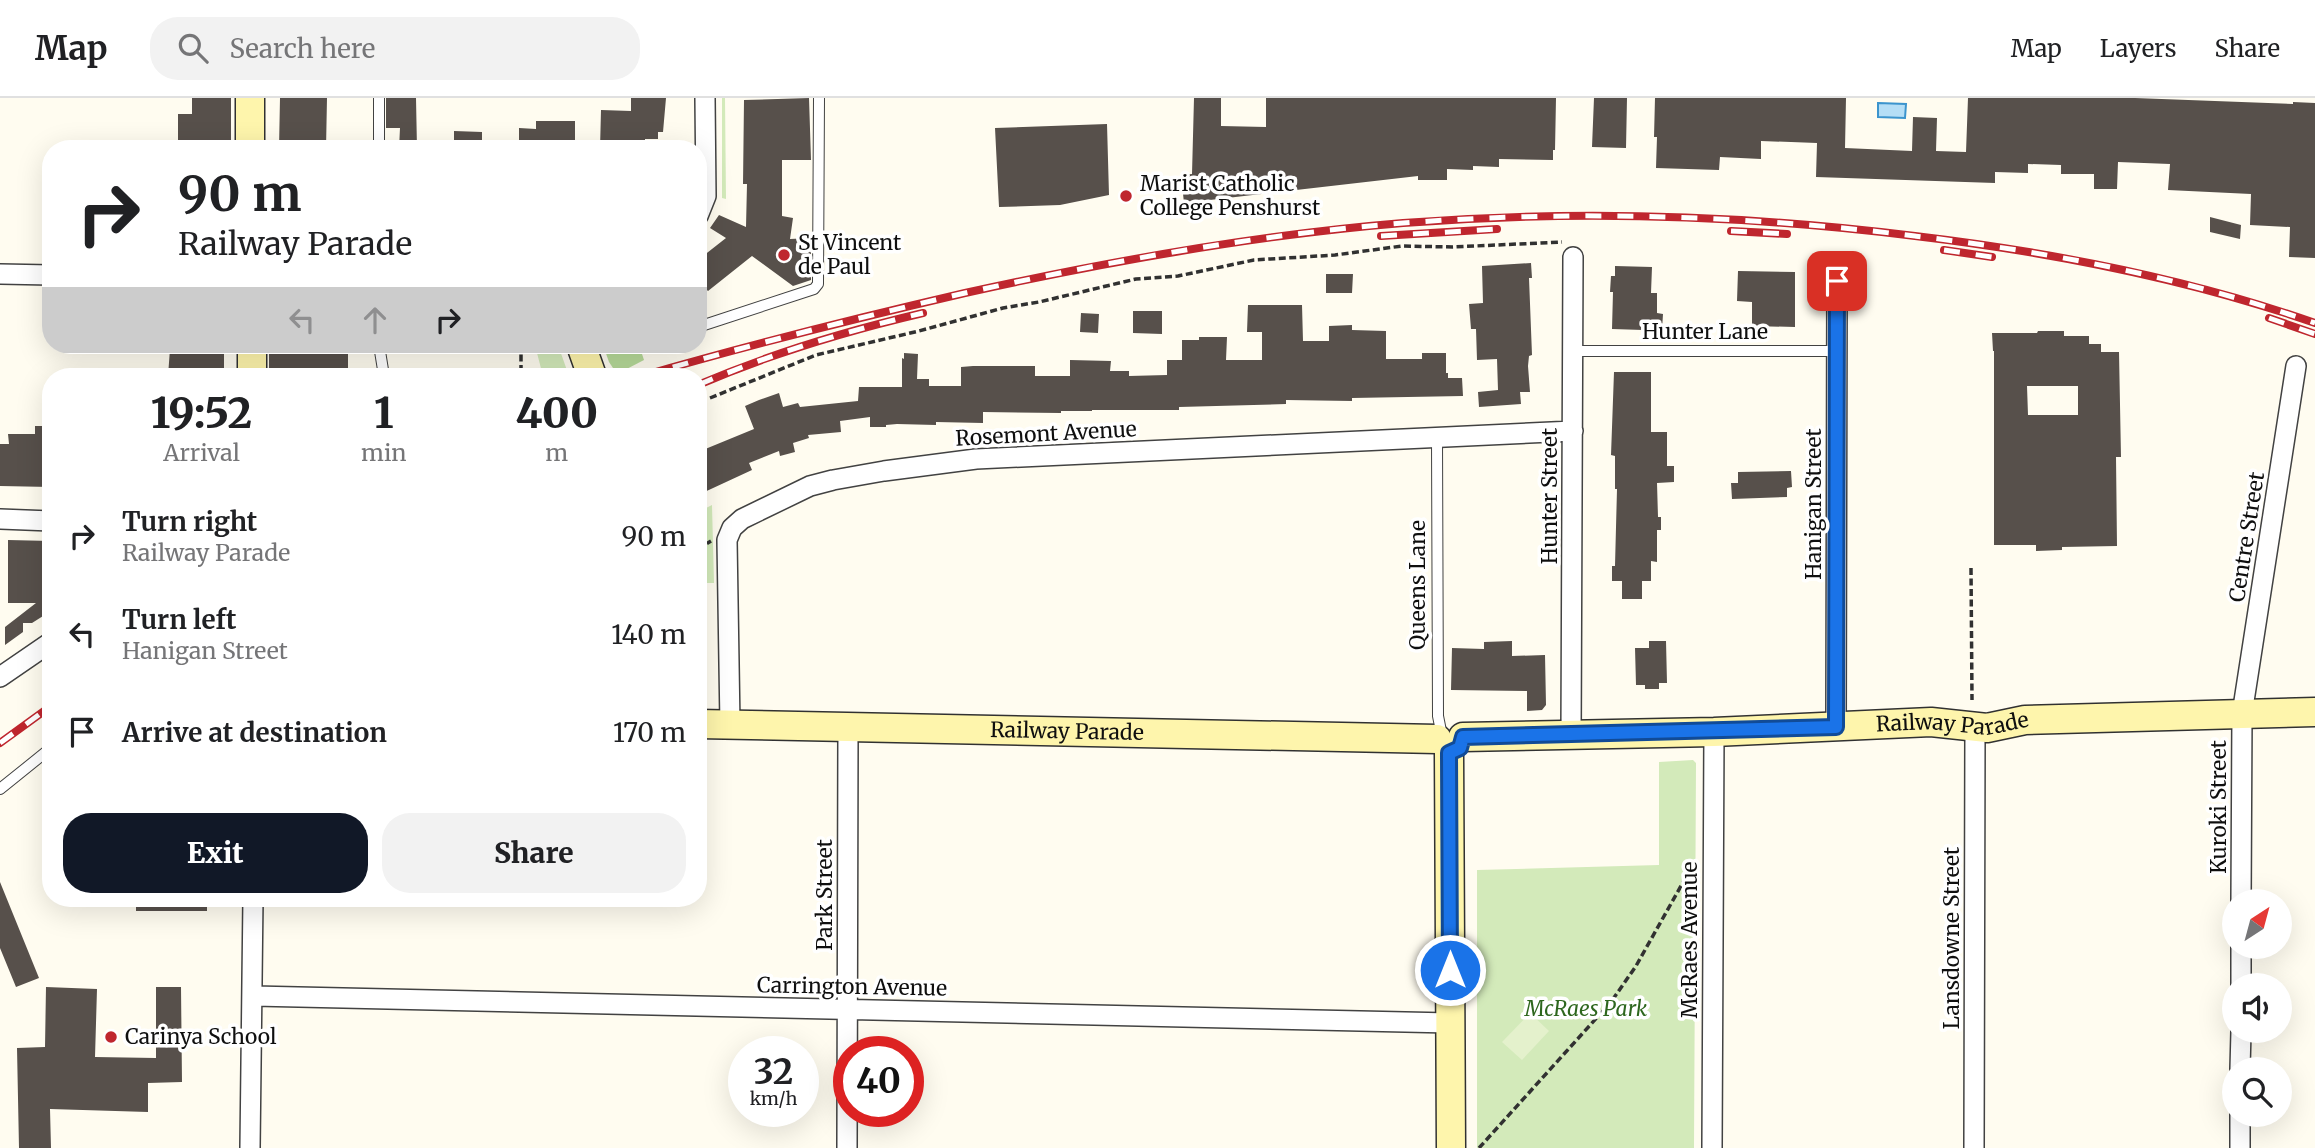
<!DOCTYPE html>
<style>
:root{--surface:#fff;--page:#f2f2f2;--text:#202124;--muted:#757577;--line:#e0e0e0;--accent:#111827}
body{margin:0;font-family:Merriweather,serif;background:var(--page);color:var(--text);height:100vh;display:flex;flex-direction:column;font-size:26px;white-space:nowrap}
*{box-sizing:border-box;margin:0}
p{font-size:23px;color:var(--muted)}
.icon{flex:none;width:38px;height:38px;fill:none;stroke:currentColor;stroke-width:2;stroke-linecap:round;stroke-linejoin:round}
.map{position:relative;flex:1;overflow:hidden}
.side{position:absolute;left:42px;top:270px;width:665px;height:539px;display:flex;flex-direction:column;background:var(--surface);border-radius:28px;box-shadow:0 7px 28px #0002}
.side>*{flex:none}
.hud{position:absolute;left:42px;top:42px;width:665px;height:214px;border-radius:28px;box-shadow:0 7px 28px #0002;background:#fff;color:var(--text);overflow:hidden}
.needle{width:46px;rotate:36deg}
.controls{position:absolute;left:2222px;top:791px;display:grid;gap:14px}
.controls a{display:grid;place-items:center;width:70px;height:70px;border-radius:50%;background:var(--surface);box-shadow:0 7px 28px #0002;font-size:35px}
.speed{position:absolute;left:728px;top:938px;display:flex;gap:14px;font-size:35px;font-weight:700;text-align:center}
.speed>*{display:grid;place-content:center;width:91px;height:91px;border-radius:50%;background:var(--surface);box-shadow:0 7px 28px #0002;line-height:1}
.speed small{font-size:18px;font-weight:400}
.speed .limit{border:10px solid #d22;background:#fff;color:#111}
.pin{position:absolute;display:grid;place-items:center;width:60px;height:60px;color:#fff;margin:-30px;border-radius:14px;box-shadow:0 4px 10px #0006}
.me{position:absolute;width:77px;margin:-38px;rotate:0deg;stroke-linejoin:round;filter:drop-shadow(0 0 5px #0008)}
.turn{display:flex;align-items:center;gap:24px;height:147px;padding:0 21px;font-size:32px}
.turn .icon{width:91px;height:91px;stroke-width:2.5}
.turn b{display:block;font-size:49px;line-height:60px}
.lanes{display:flex;align-items:center;height:66px;padding:0 21px;background:#0003;justify-content:center;gap:35px;direction:ltr}
.lanes .off{opacity:.35}
.eta{display:flex;justify-content:space-evenly;align-items:center;height:119px;text-align:center}
.eta b{font-size:42px;font-weight:800;line-height:49px}
.button{display:flex;gap:14px;margin-top:auto;padding:14px 21px}
.button a{flex:1;height:80px;border-radius:28px;background:var(--accent);color:#fff;font-size:28px;font-weight:800;line-height:80px;text-align:center}
.button a+a{background:var(--page);color:var(--text)}
ul{padding:0;list-style:none}
li{display:flex;align-items:center;gap:21px;height:98px;padding:0 21px}
li div{flex:1}
li b{display:block;font-size:26px}
li em{font-style:normal}
header{display:flex;align-items:center;gap:42px;box-sizing:border-box;height:98px;padding:0 35px;background:var(--surface);border-bottom:2px solid var(--line)}
header strong{font-size:33px}
nav{display:flex;gap:38px;margin-inline-start:auto;font-size:24px}
.search{width:490px;height:63px;background:var(--page);display:flex;align-items:center;gap:18px;box-sizing:border-box;padding:0 24px;border-radius:28px;color:var(--muted);font-size:26px}
.map>svg:first-child{display:block}
.green{fill:#d3eaba}
.forest{fill:#b7da99}
.pitch{fill:#e4f1cc}
.water{fill:#b5def6;stroke:#3c94cd;stroke-width:2}
.building{fill:#57504b;fill-rule:evenodd}
.lines{fill:none;stroke-linecap:round;stroke-linejoin:round}
.lane-casing{stroke:#424242;stroke-width:12}
.street-casing{stroke:#424242;stroke-width:22}
.secondary-casing{stroke:#313131;stroke-width:31}
.path{stroke:#313131;stroke-width:3.5;stroke-dasharray:7 3.5;stroke-linecap:butt}
.lane{stroke:#fff;stroke-width:10}
.street{stroke:#fff;stroke-width:19}
.secondary{stroke:#fef5ac;stroke-width:28}
.rail-casing{stroke:#bf262e;stroke-width:8}
.rail{stroke:#fff;stroke-width:5;stroke-dasharray:16;stroke-linecap:butt}
.route-casing{stroke:#114b97;stroke-width:18}
.route{stroke:#1a73e8;stroke-width:12}
.poi-dot{fill:#bf262e;stroke:#fff;stroke-width:2.5}
.labels{text-anchor:middle;stroke-width:7;stroke-linejoin:round;paint-order:stroke}
.poi-label{font-size:21px;fill:#0f0f0f;stroke:#fff;text-anchor:start}
.street-label{font-size:21px;fill:#0f0f0f;stroke:#fff}
.park-label{font-size:21px;font-style:italic;fill:#2e671e;stroke:#fff}
</style>
<header>
<strong>Map</strong>
<div class="search"><svg class="icon" aria-label="search" viewBox="0 0 24 24"><circle cx="10" cy="10" r="6"/><path d="M15 15l6 6"/></svg>Search here</div>
<nav><a>Map</a><a>Layers</a><a>Share</a></nav>
</header>
<div class="map">
<svg width="2315" height="1050" viewBox="0 0 2315 1050">
<rect width="100%" height="100%" fill="#fffcf0"/>
<path class="green" d="M722,0H725L726,101L722,100Z
M524,247H558L569,278H543L537,255H524Z
M712,407L714,485H698V414Z
M1693,662L1696,665L1694,1050H1477V772L1659,767V664Z"/>
<path class="forest" d="M603,247H639L644,262L617,276L609,264Z"/>
<path class="pitch" d="M1530,915L1549,933L1522,962L1502,944Z"/>
<path class="water" d="M1878,5L1906,6L1905,20L1878,19Z"/>
<path class="building" d="M192,0H231V51H178V16H192Z
M280,0H327L326,51H279Z
M386,0H416L417,51H399L400,30H386Z
M631,0H666L663,34H658V41H645V51H600L601,12L631,13Z
M809,0L811,62H782V118L793,120L790,141L811,140V182L793,188L752,158L708,193L705,190L698,194V162L726,140L710,130L719,117L746,129L747,86H743L744,2Z
M1194,0H1221V28L1266,29V0H1556L1555,52H1553V62L1499,61V69L1473,68V72L1447,71V82H1418V78L1184,105L1181,77L1192,76Z
M1594,0H1627L1626,50L1592,49Z
M1655,0H1846L1845,50L1912,53L1913,19L1937,20L1936,53L1966,54L1968,0H2135L2293,6V4L2315,5V160L2289,159L2290,129L2250,127L2251,96L2168,92L2170,66L2118,64L2117,91H2094V76H2061V67L2028,66V75L1995,74V85L1816,79L1817,45L1761,43V61L1720,59L1719,72L1656,70L1657,39H1654Z
M536,23H575V51H519V30L536,31Z
M1107,26L1109,97L1060,107L999,109L995,30Z
M454,33L482,34V51H454Z
M2210,119L2241,127L2240,141L2210,134Z
M1531,165L1532,180H1529L1532,257L1529,258L1528,268L1530,294H1520L1521,306L1479,309L1478,294L1498,292L1497,261L1477,262L1476,231H1471L1469,206L1483,205L1482,168Z
M1615,168L1652,169L1651,195H1657V215L1663,216L1662,232H1657V240H1643V232L1612,231L1613,194H1610L1611,178H1615Z
M1738,173L1795,174V229L1752,228V204L1737,203Z
M1326,176H1353L1352,195H1326Z
M1248,207H1302L1303,243H1329V228L1352,227V232L1386,233V261H1422V255H1446V275H1448V280H1462L1463,298L1352,300V303L1286,302V306L1179,309V312H1092V313H1061V315L983,314V325L936,324V327L897,326L886,327V329H870V319L840,323L841,334L808,337L809,340L793,345L795,354L780,358L779,353L749,365L752,372L698,397V354L754,331L745,308L759,302L779,295L783,309L798,305L800,309L858,303L859,289H902V260L904,261V255L918,256L917,281H929V288H961V269L973,268H1035V278H1070V262L1111,263L1110,273H1129V278L1167,277V262H1182V242H1199V239H1227L1226,262H1262V234H1247Z
M1133,213H1162V236L1133,235Z
M1081,215L1099,216L1098,235L1080,234Z
M2038,233H2064V238H2089V246H2101V254H2119L2121,359H2116L2117,448L2062,449V452L2036,453V447H1994V253H1993L1992,235H2037ZM2027,288H2078V317H2028Z
M187,247H224V278H168L170,251L187,249Z
M269,249L348,250V278H269Z
M1614,274H1651V334H1667V368H1674V384L1657,385L1658,419H1661V432H1657V464L1651,463V483H1642V501H1622V483H1612V468H1615L1617,391H1615V358L1611,357Z
M35,328H51V389L0,388V346H9L8,336H35Z
M1791,373L1792,389L1787,390V399L1732,401L1731,385H1738V374Z
M8,442L51,443V513L32,525H23V534L5,547V529L36,505H8Z
M1512,543V558L1545,557L1546,607L1542,612L1527,613V593L1451,592L1452,550L1484,551V544Z
M1649,543H1666L1667,585H1659V591H1645V587H1636L1635,550H1649Z
M0,784L39,880L16,889L0,850Z
M136,800H207V813H136Z
M46,889L97,891L95,959L156,960V889H181L182,984L148,985V1014L50,1011L51,1050H19L17,950L45,949Z"/>
<g class="lines">
<g class="lane-casing">
<path id="lane" d="M379,0V51
M698,229L814,191L818,186L819,0
M379,247L384,278
M1574,253H1837
M1437,341L1438,618L1441,633
M0,691L51,650"/>
</g>
<g class="street-casing">
<path id="street" d="M698,118L706,98L705,0
M0,176L51,177
M0,421L51,423
M0,579L51,544
M730,627L727,442L732,430L742,421L810,388L833,382L884,373L976,361L1573,333
M1836,629L1837,183
M1571,638L1573,159
M2241,803L2242,616L2296,268
M2241,887V849
M252,898L1450,925
M2240,971L2241,933
M250,1050L253,800
M847,1050L848,628
M1712,1050L1714,634
M1974,1050L1975,630
M2240,1050V1017"/>
</g>
<g class="secondary-casing">
<g id="secondary">
<path d="M250,0V51"/>
<path d="M252,247V278"/>
<path d="M581,247L592,278"/>
<path id="s1" d="M698,626L1437,641"/>
<path id="s2" d="M1463,639L1714,634L1931,624L1987,630L2025,622L2315,614"/>
<path d="M1449,655L1451,1050"/>
</g>
</g>
<path class="path" d="M521,274V247
M710,300L816,257L919,233L1003,210L1039,204L1136,181L1178,178L1254,162L1335,157L1402,148L1453,149L1562,144
M698,451L711,443
M1971,470L1972,602
M1479,1050L1611,904L1636,868L1695,763"/>
<use href="#lane" class="lane"/>
<use href="#street" class="street"/>
<use href="#secondary" class="secondary"/>
<g class="rail-casing">
<path id="rail" d="M1731,133L1787,136
M1381,138L1497,131
M1944,152L1992,159
M2269,220L2315,236
M642,278C749,247 857,220 965,195C1110,163 1255,137 1403,125C1573,112 1746,117 1915,138C2051,154 2186,180 2315,225
M698,287C770,256 846,233 923,215
M0,645L51,608"/>
</g>
<use href="#rail" class="rail"/>
</g>
<g class="lines">
<g class="route-casing">
<path id="route" d="M1450,872L1449,655L1460,650L1463,639L1836,629L1837,183"/>
</g>
<use href="#route" class="route"/>
</g>
<g class="poi-dot">
<circle cx="1126" cy="98" r="7"/>
<circle cx="784" cy="157" r="7"/>
<circle cx="111" cy="939" r="7"/>
</g>
<g class="labels">
<g class="poi-label">
<text x="1140" y="93">Marist Catholic<tspan x="1140" dy="24">College Penshurst</tspan></text>
<text x="798" y="152">St Vincent<tspan x="798" dy="24">de Paul</tspan></text>
<text x="125" y="946">Carinya School</text>
</g>
<g class="street-label">
<text x="1705" y="241">Hunter Lane</text>
<text transform="translate(1046 336) rotate(-3)" y="7">Rosemont Avenue</text>
<text transform="translate(1550 398) rotate(-90)" y="7">Hunter Street</text>
<text transform="translate(1814 406) rotate(-90)" y="7">Hanigan Street</text>
<text transform="translate(2247 439) rotate(-81)" y="7">Centre Street</text>
<text transform="translate(1418 487) rotate(-90)" y="7">Queens Lane</text>
<text dy="7" stroke="none"><textPath href="#s2" startOffset="490">Railway Parade</textPath></text>
<text dy="7" stroke="none"><textPath href="#s1" startOffset="369">Railway Parade</textPath></text>
<text transform="translate(2219 709) rotate(-90)" y="7">Kuroki Street</text>
<text transform="translate(825 797) rotate(-90)" y="7">Park Street</text>
<text transform="translate(1952 840) rotate(-90)" y="7">Lansdowne Street</text>
<text transform="translate(1690 842) rotate(-90)" y="7">McRaes Avenue</text>
<text transform="translate(852 889) rotate(1)" y="7">Carrington Avenue</text>
</g>
<g class="park-label">
<text x="1586" y="918">McRaes Park</text>
</g>
</g>
</svg>
<div class="controls">
<a><svg class="needle" viewBox="-14 -14 28 28"><path d="M0-13l5 13h-10z" fill="#e53935"/><path d="M0 13l5-13h-10z" fill="#757577"/></svg></a>
<a><svg class="icon" aria-label="sound" viewBox="0 0 24 24"><path d="M4 9h4l5-4v14l-5-4H4zM17 9q2 3 0 6"/></svg></a>
<a><svg class="icon" aria-label="search" viewBox="0 0 24 24"><circle cx="10" cy="10" r="6"/><path d="M15 15l6 6"/></svg></a>
</div>
<div class="speed"><div>32<small>km/h</small></div><div class="limit">40</div></div>
<div class="pin" style="left:1837px;top:183px;background:#d93025"><svg class="icon" aria-label="arrive" viewBox="0 0 24 24"><path d="M6 21V4h12l-3 4 3 4H6"/></svg></div>
<svg class="me" style="left:1450px;top:872px" viewBox="-20 -20 40 40"><circle r="17" fill="#1a73e8" stroke="#fff" stroke-width="3"/><path d="M0-11L8 9 0 5-8 9z" fill="#fff"/></svg>
<div class="hud">
<div class="turn"><svg class="icon" aria-label="right" viewBox="0 0 24 24"><path d="M7 20v-9h11M14 6l5 5-5 5"/></svg><div><b>90 m</b>Railway Parade</div></div>
<div class="lanes"><svg class="icon off" aria-label="left" viewBox="0 0 24 24"><path d="M17 20v-9H6M10 6l-5 5 5 5"/></svg><svg class="icon off" aria-label="ahead" viewBox="0 0 24 24"><path d="M12 20V5M6 11l6-6 6 6"/></svg><svg class="icon" aria-label="right" viewBox="0 0 24 24"><path d="M7 20v-9h11M14 6l5 5-5 5"/></svg></div>
</div>
<section class="side">
<div class="eta">
<div><b>19:52</b><p>Arrival</p></div>
<div><b>1</b><p>min</p></div>
<div><b>400</b><p>m</p></div>
</div>
<ul>
<li><svg class="icon" aria-label="right" viewBox="0 0 24 24"><path d="M7 20v-9h11M14 6l5 5-5 5"/></svg><div><b>Turn right</b><p>Railway Parade</p></div><em>90 m</em></li>
<li><svg class="icon" aria-label="left" viewBox="0 0 24 24"><path d="M17 20v-9H6M10 6l-5 5 5 5"/></svg><div><b>Turn left</b><p>Hanigan Street</p></div><em>140 m</em></li>
<li><svg class="icon" aria-label="arrive" viewBox="0 0 24 24"><path d="M6 21V4h12l-3 4 3 4H6"/></svg><div><b>Arrive at destination</b></div><em>170 m</em></li>
</ul>
<div class="button"><a>Exit</a><a>Share</a></div>
</section>
</div>
